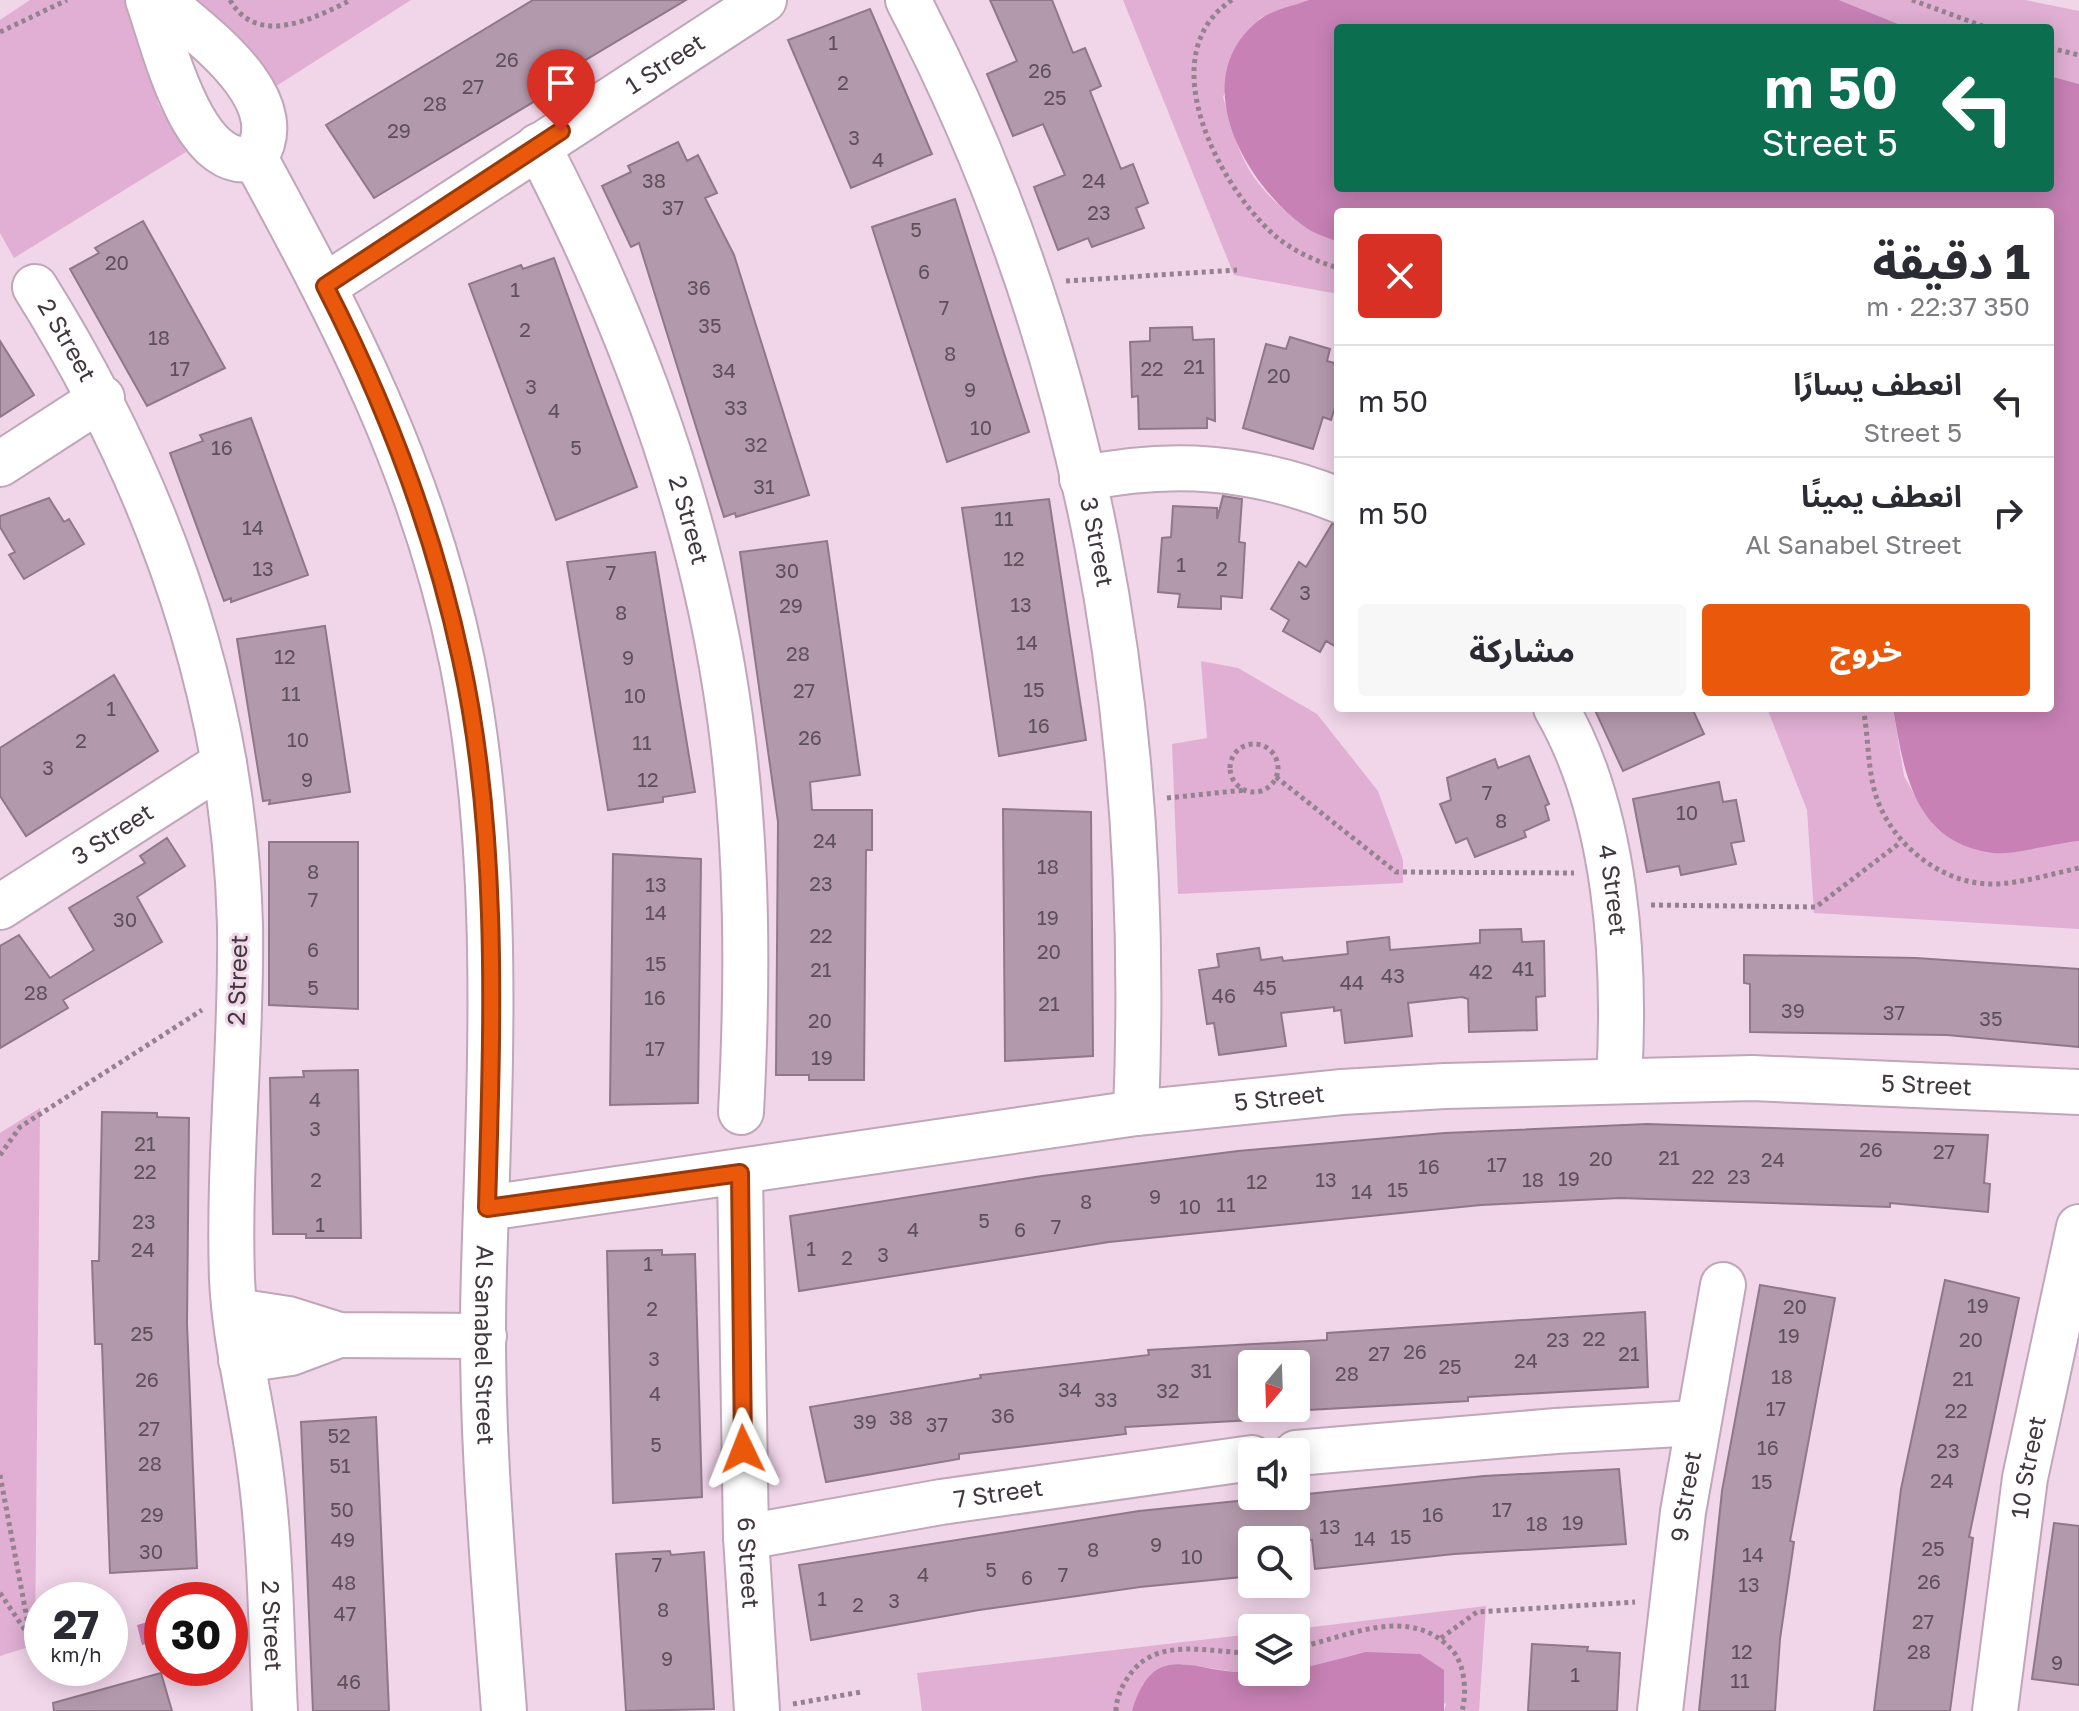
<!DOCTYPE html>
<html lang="ar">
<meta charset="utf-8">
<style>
:root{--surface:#fff;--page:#f7f7f7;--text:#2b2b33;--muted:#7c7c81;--line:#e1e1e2;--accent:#ea580c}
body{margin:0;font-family:"Golos Text","Noto Sans Arabic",sans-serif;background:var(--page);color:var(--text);direction:rtl;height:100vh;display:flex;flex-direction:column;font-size:30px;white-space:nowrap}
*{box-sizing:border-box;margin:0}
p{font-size:26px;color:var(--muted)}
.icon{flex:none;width:44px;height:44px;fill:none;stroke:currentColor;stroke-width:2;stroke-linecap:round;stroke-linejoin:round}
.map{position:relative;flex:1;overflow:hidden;direction:ltr}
.details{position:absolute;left:1334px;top:208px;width:720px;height:504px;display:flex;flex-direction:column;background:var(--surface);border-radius:8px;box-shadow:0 4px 20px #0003;direction:rtl}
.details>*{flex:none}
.guide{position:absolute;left:1334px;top:24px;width:720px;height:168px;border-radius:8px;box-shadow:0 4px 20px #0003;direction:rtl;background:#0b6e4f;color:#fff;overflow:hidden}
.needle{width:52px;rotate:199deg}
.fabs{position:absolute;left:1238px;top:1350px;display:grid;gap:16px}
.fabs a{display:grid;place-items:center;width:72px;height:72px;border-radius:8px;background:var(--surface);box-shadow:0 4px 20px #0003;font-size:40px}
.speed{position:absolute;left:24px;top:1582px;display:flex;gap:16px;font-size:40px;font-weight:700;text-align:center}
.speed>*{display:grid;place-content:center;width:104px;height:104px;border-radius:50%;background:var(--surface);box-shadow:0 4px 20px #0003;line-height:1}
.speed small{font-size:20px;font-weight:400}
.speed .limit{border:12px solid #d22;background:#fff;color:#111}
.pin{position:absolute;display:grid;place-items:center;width:68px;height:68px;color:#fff;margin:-82px -34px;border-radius:50% 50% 50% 0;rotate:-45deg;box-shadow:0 0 8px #0007}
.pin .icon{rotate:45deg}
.me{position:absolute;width:88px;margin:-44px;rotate:358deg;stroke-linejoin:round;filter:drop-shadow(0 0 6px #0008)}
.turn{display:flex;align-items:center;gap:28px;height:168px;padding:0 24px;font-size:36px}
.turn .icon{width:104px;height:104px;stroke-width:2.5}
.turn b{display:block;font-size:56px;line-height:68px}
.round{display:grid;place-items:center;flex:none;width:84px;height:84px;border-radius:8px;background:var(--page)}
.headline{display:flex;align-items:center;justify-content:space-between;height:136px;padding:0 24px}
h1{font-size:48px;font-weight:700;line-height:60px}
.action{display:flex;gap:16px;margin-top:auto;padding:16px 24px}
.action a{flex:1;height:92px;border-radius:8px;background:var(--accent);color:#fff;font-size:32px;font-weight:700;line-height:92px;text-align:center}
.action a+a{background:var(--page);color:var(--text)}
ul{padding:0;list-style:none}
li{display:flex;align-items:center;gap:24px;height:112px;padding:0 24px;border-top:2px solid var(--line)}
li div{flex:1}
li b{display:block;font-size:30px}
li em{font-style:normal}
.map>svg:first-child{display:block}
.green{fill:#e0afd3}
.water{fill:#c781b5}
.building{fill:#b399ac;stroke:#907789;stroke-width:2;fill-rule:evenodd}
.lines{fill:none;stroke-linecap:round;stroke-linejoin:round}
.minor-casing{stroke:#c0a6b9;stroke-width:48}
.path{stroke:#94828f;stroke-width:5;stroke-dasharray:4 4;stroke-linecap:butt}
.minor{stroke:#fff;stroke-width:44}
.route-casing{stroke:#983908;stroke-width:20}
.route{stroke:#ea580c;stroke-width:14}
.labels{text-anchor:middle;stroke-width:6;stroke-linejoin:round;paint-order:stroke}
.number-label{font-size:20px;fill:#5e505a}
.street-label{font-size:24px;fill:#41373e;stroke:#f1d5e9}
</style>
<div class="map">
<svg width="2079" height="1711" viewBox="0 0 2079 1711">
<rect width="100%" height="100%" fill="#f1d5e9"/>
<path class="green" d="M30,0H138L148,35L158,104L186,152L14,258L0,233V20Z
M188,0H411L270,90Z
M1123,0H1309L1260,18L1223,97C1230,120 1236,147 1248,168C1268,202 1303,227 1338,242V294L1234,275Z
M1839,0H2025L2079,11V84L2050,76V28H1908Z
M1201,661L1238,668L1317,714L1378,791L1403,860V883L1178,894L1172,744L1207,738Z
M1767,708H1893L1904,776L1925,814L2046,844L2079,841V929L1814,913L1807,810Z
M40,1108L35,1645L0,1656V1133Z
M1486,1606L1479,1711H1444L1446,1704L1365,1652L1296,1670V1629Z
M1252,1634V1672H1271L1243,1673L1182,1664L1143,1684L1132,1711H922L917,1673Z"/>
<path class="water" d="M1309,0H1839L1908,28H1338V188H2050V76L2079,84V841C2054,843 2015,855 1993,853C1914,843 1904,773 1893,708H2050V212H1338V242C1327,237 1314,234 1305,227C1244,183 1186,79 1258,21C1271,10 1293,6 1309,0Z
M162,1618V1640L142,1645L137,1625Z
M1365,1652L1420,1654L1444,1670V1711H1132C1136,1697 1144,1677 1158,1669C1176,1659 1201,1667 1219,1670C1275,1678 1312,1666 1365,1652Z"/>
<path class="building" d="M533,0H686L579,64L583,72L374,198L326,125Z
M990,0H1052L1073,53L1085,48L1101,86L1090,91L1121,169L1133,164L1148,203L1136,208L1144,228L1092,247L1088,238L1058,250L1034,187L1065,175L1043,124L1013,136L987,74L1017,61Z
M870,9L932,154L851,188L788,40Z
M678,142L687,161L698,155L717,193L705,198L734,255L809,495L736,517L735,513L724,517L639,243L631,247L602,186L631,172L628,166Z
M955,199L1029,432L947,462L872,227Z
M143,221L225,368L147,406L70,269L99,253L95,248Z
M554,258L637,487L556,520L469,284L521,265L523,269Z
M1192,327L1193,340L1214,339L1215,421L1207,418V428L1139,429L1138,396L1132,397L1130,342L1150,341V328Z
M1290,337L1330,349L1327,361L1338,364V398L1331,420L1323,417L1313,449L1243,428L1266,344L1286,349Z
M0,341L34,395L0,417Z
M251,418L308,575L231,602V598L224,601L170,453L203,441L200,435Z
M1223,496L1242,499L1239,542L1245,543L1242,598L1221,596V609L1178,607L1180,594L1158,592L1162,538L1171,537L1173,506L1217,508V519Z
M49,498L64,522L69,519L84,544L24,579L9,555L15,552L0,527V516Z
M1049,499L1086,740L999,756L962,508Z
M1332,524H1338V648L1326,641L1320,652L1283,631L1289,620L1271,609L1299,562L1306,567Z
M827,541L860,775L810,782L812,810H872V850H866L864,1080H809V1075H776L778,822L740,552Z
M655,552L695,792L663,797V802L608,810L567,562Z
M325,626L350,792L269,804L270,800L263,801L237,639Z
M114,675L158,751L26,836L0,796V748Z
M1594,708H1692L1704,734L1623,771Z
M1529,756L1549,804L1545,806L1549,820L1524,831L1526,837L1475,857L1467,838L1456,843L1440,804L1451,800L1447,778L1495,759L1498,768Z
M1719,782L1723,802L1736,800L1744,841L1731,843L1736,864L1681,875L1679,866L1647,872L1633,799Z
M1003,809L1091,812L1093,1056L1005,1061Z
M167,838L185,866L137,897L162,942L63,1000L68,1008L0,1048V946L19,935L50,978L94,950L69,908L145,863L140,856Z
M269,842H358V1009L269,1005Z
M613,854L701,859L698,1103L610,1105Z
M1521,929L1522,942L1544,941L1545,996L1536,997L1537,1030L1469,1032L1468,999L1462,997L1408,1003L1412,1036L1345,1043L1341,1010L1334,1011V1007L1281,1013L1286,1046L1219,1055L1214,1023L1207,1024L1199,970L1219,967L1217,954L1259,948L1261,960L1282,957L1283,961L1348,954L1347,942L1389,937L1390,950L1480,943V930Z
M1744,955L1916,958L2079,969V1047L1947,1035L1750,1032V984L1744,983Z
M358,1070L361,1238H306V1234H273L270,1078L304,1077L303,1071Z
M102,1112L157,1113V1117L189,1118L187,1324L197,1568L110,1573L102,1344H95L92,1261H99Z
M1647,1124L1988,1135L1984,1183L1990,1184L1988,1212L1890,1203V1207L1620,1198L1481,1205L1109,1242L799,1291L790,1216L1042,1176L1238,1151L1445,1133Z
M662,1250V1255L695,1254L702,1497L613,1503L607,1251Z
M1945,1280L2019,1298L1969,1537L1973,1538L1950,1711H1874L1901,1489Z
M1760,1285L1835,1298L1790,1541L1794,1542L1780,1639L1775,1711H1699L1722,1491Z
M1645,1312L1648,1387L1468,1397V1401L1290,1411V1418L1125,1427L1126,1434L959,1454V1459L826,1482L810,1407L981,1378L980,1375L1149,1355L1148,1350L1327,1340V1333ZM1252,1364H1296V1408H1252Z
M376,1417L389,1711H313L301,1422Z
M1619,1469L1626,1544L1454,1554L1315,1569L1312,1540H1252V1576L1140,1587L979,1610L811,1640L799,1565L1139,1511L1484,1476Z
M2054,1523L2079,1526V1685L2032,1679Z
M670,1551L671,1555L704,1552L714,1709L626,1711L616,1554Z
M1532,1644L1588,1647L1587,1651L1620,1653L1617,1711H1528Z
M161,1673L172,1711H54L53,1703Z"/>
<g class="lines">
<g class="minor-casing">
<g id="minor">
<path d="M148,0C164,44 193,175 255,158C294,99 200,34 161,0"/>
<path id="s1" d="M908,0C1091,351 1152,722 1136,1113"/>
<path id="s2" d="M538,146C631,325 703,517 730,718C748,849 748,980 741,1112"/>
<path id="s3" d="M255,158C346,325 423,472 462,661C502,861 490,1067 484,1270C479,1417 493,1564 504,1711"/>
<path id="s4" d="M325,286L764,0"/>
<path id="s5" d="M35,287C157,482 234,693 240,925C242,1043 228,1161 232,1279C235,1343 252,1405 260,1468C271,1548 271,1630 275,1711"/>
<path d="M0,464L102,398"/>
<path d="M1082,479C1171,460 1253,466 1338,500"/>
<path id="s6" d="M1556,708C1617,813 1626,962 1619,1080"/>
<path id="s7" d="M0,907L224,763"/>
<path id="s8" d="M740,1173L746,1537L757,1711"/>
<path id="s9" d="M487,1208L1136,1113L1342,1092L1445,1086L1752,1078L2079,1092"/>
<path d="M235,1311L288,1319L339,1335L484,1336"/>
<path d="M241,1360L291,1353L339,1335"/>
<path d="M1296,1453L1556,1431L1696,1423"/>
<path id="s10" d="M746,1537L941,1502L1252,1458"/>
<path id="s11" d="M1660,1711L1683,1512L1723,1285"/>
<path id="s12" d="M1995,1711L2025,1478L2079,1227"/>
</g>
</g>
<path class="path" d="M230,0C257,48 315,18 351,0
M1232,0C1150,54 1218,184 1273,234C1291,250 1315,261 1338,268
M1912,0L1988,28
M0,32L67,0
M2050,48L2079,55
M1066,281L1237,270
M1863,708C1869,738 1867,770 1877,799C1894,846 1943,885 1994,884C2023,883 2051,874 2079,868
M1230 768a24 24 0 1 1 48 0a24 24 0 1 1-48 0Z
M1276,777L1396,872L1574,873
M1167,798L1245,790
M1651,905L1816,907L1901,842
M0,1155L20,1127L202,1010
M0,1475L31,1640
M0,1593L29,1636
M1441,1638L1477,1612L1635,1602
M1296,1648C1348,1637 1410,1603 1453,1651C1465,1666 1467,1693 1462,1711
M793,1704L861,1692
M1116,1711C1116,1699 1122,1685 1129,1676C1156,1635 1210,1653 1252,1653"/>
<use href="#minor" class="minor"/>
</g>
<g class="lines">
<g class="route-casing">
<path id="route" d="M561,131L325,286C386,405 433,528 461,659C500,838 492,1026 487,1208L740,1173L743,1449"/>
</g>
<use href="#route" class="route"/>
</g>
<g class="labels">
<g class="number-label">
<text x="833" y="50">1</text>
<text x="507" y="67">26</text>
<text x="1040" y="78">26</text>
<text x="843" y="90">2</text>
<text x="473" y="94">27</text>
<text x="1055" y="105">25</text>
<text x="435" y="111">28</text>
<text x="399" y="138">29</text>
<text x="854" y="145">3</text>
<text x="878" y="167">4</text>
<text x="654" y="188">38</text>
<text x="1094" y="188">24</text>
<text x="673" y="215">37</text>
<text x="1099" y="220">23</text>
<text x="916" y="237">5</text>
<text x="117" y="270">20</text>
<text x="924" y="279">6</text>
<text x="699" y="295">36</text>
<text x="515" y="297">1</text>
<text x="944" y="315">7</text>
<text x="710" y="333">35</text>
<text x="525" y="337">2</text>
<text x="159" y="345">18</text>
<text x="950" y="361">8</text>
<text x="1194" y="374">21</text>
<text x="180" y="376">17</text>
<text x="1152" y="376">22</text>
<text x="724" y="378">34</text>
<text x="1279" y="383">20</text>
<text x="531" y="394">3</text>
<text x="970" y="397">9</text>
<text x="736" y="415">33</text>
<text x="554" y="418">4</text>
<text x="981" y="435">10</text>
<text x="756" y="452">32</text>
<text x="222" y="455">16</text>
<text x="576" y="455">5</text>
<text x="764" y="494">31</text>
<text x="1004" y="526">11</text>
<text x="253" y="535">14</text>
<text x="1014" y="566">12</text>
<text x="1181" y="572">1</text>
<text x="263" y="576">13</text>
<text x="1222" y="576">2</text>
<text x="787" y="578">30</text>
<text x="611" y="580">7</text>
<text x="1305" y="600">3</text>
<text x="1021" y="612">13</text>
<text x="791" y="613">29</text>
<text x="621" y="620">8</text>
<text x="1027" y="650">14</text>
<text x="798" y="661">28</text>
<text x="285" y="664">12</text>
<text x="628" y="665">9</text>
<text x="1034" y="697">15</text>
<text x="804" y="698">27</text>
<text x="291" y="701">11</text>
<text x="635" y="703">10</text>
<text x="111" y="716">1</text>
<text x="1039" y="733">16</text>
<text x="810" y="745">26</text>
<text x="298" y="747">10</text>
<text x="81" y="748">2</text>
<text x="642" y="750">11</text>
<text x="48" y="775">3</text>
<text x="307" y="787">9</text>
<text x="648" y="787">12</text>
<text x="1487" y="800">7</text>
<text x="1687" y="820">10</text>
<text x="1501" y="828">8</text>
<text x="825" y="848">24</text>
<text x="1048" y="874">18</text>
<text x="313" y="879">8</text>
<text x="821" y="891">23</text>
<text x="656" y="892">13</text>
<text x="313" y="907">7</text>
<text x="656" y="920">14</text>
<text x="1048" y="925">19</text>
<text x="125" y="927">30</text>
<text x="821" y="943">22</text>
<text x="313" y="957">6</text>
<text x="1049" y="959">20</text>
<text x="656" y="971">15</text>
<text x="1523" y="976">41</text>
<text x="821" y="977">21</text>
<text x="1481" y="979">42</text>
<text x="1393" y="983">43</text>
<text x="1352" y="990">44</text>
<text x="313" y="995">5</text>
<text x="1265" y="995">45</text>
<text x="36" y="1000">28</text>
<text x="1224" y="1003">46</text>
<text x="655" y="1005">16</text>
<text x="1049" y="1011">21</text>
<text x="1793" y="1018">39</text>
<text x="1894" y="1020">37</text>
<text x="1991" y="1026">35</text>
<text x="820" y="1028">20</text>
<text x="655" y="1056">17</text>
<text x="822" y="1065">19</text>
<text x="315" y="1107">4</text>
<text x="315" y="1136">3</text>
<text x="145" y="1151">21</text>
<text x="1871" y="1157">26</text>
<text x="1944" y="1159">27</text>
<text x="1669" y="1165">21</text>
<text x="1601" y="1166">20</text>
<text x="1773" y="1167">24</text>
<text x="1497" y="1172">17</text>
<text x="1429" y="1174">16</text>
<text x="145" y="1179">22</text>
<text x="1703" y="1184">22</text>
<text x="1739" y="1184">23</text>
<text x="1569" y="1186">19</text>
<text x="316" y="1187">2</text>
<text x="1326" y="1187">13</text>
<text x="1533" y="1187">18</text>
<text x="1257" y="1189">12</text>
<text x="1398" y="1197">15</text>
<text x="1362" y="1199">14</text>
<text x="1155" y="1204">9</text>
<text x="1086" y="1209">8</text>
<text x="1226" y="1212">11</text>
<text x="1190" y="1214">10</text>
<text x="984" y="1228">5</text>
<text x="144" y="1229">23</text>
<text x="320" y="1232">1</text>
<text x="1056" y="1234">7</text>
<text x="913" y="1237">4</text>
<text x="1020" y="1237">6</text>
<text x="811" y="1256">1</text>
<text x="143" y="1257">24</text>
<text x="883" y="1262">3</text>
<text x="847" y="1265">2</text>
<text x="648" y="1271">1</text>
<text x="1978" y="1313">19</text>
<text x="1795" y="1314">20</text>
<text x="652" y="1316">2</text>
<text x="142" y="1341">25</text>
<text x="1789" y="1343">19</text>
<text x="1594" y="1346">22</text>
<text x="1558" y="1347">23</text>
<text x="1971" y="1347">20</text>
<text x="1415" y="1359">26</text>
<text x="1379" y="1361">27</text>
<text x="1629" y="1361">21</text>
<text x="654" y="1366">3</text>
<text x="1526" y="1368">24</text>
<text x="1450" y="1374">25</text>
<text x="1201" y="1378">31</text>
<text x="1347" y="1381">28</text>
<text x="1782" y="1384">18</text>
<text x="1963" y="1386">21</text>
<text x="147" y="1387">26</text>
<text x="1070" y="1397">34</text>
<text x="1168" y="1398">32</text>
<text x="655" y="1401">4</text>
<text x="1106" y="1407">33</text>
<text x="1776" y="1416">17</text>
<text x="1956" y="1418">22</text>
<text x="1003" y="1423">36</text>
<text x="901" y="1425">38</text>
<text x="865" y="1429">39</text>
<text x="937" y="1432">37</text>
<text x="149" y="1436">27</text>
<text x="339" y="1443">52</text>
<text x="656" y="1452">5</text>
<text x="1768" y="1455">16</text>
<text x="1948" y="1458">23</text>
<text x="150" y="1471">28</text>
<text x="340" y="1473">51</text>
<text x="1942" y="1488">24</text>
<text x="1762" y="1489">15</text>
<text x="342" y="1517">50</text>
<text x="1502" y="1517">17</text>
<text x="152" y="1522">29</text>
<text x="1433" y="1522">16</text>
<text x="1573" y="1530">19</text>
<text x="1537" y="1531">18</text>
<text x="1330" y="1534">13</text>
<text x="1401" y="1544">15</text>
<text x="1365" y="1546">14</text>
<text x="343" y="1547">49</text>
<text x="1156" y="1552">9</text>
<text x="1933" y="1556">25</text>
<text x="1093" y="1557">8</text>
<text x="151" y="1559">30</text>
<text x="1753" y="1562">14</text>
<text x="1192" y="1564">10</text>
<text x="657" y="1572">7</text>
<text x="991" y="1577">5</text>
<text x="923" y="1582">4</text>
<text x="1063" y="1582">7</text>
<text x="1027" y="1585">6</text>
<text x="1929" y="1589">26</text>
<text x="344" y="1590">48</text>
<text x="1749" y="1592">13</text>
<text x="822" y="1606">1</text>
<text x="894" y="1608">3</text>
<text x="858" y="1612">2</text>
<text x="663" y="1617">8</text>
<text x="345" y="1621">47</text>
<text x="1923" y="1629">27</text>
<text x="1742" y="1659">12</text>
<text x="1919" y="1659">28</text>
<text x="667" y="1666">9</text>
<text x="2057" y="1670">9</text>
<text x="1575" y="1682">1</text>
<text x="1740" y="1688">11</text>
<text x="349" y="1689">46</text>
</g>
<g class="street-label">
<text dy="8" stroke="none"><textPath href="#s4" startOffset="406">1 Street</textPath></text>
<text dy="8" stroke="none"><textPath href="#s5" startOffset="62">2 Street</textPath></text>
<text dy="8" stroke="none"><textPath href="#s2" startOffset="404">2 Street</textPath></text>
<text dy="8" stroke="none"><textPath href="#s1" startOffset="576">3 Street</textPath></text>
<text dy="8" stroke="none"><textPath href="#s7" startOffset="134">3 Street</textPath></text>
<text dy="8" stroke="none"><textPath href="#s6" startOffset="192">4 Street</textPath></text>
<text transform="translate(238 980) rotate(-88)" y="8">2 Street</text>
<text dy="8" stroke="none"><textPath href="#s9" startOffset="1448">5 Street</textPath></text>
<text dy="8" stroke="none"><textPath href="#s9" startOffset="800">5 Street</textPath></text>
<text dy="8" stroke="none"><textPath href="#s3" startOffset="1232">Al Sanabel Street</textPath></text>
<text dy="8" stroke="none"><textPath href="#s12" startOffset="246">10 Street</textPath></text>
<text dy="8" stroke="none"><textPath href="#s10" startOffset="256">7 Street</textPath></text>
<text dy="8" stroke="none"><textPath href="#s11" startOffset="216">9 Street</textPath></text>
<text dy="8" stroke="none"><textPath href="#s8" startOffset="390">6 Street</textPath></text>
<text dy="8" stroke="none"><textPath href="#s5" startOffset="1382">2 Street</textPath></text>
</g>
</g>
</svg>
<div class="fabs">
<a><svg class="needle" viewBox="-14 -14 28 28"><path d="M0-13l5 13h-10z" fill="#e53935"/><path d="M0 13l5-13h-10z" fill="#7c7c81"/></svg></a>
<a><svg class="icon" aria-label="sound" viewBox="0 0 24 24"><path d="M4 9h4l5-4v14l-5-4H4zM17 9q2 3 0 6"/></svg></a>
<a><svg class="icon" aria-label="search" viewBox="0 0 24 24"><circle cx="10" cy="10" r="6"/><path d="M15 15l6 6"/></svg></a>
<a><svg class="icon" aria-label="layers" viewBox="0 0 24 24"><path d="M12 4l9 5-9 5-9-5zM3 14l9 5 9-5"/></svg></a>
</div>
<div class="speed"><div>27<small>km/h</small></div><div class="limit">30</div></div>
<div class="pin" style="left:561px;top:131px;background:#d93025"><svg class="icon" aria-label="arrive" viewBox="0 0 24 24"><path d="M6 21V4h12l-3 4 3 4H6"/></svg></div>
<svg class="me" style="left:743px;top:1449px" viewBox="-20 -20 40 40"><path d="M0-17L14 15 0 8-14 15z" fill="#ea580c" stroke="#fff" stroke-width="4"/></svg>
<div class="guide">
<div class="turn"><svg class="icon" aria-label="left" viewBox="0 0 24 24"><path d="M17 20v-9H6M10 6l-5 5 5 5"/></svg><div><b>50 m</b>5 Street</div></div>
</div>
<section class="details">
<div class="headline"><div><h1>1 دقيقة</h1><p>350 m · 22:37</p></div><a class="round" style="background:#d93025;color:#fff"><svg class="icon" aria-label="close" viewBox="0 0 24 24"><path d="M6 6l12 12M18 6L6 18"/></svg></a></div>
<ul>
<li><svg class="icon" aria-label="left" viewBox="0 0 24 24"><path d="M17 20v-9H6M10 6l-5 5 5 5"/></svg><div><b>انعطف يسارًا</b><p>5 Street</p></div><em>50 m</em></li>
<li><svg class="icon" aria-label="right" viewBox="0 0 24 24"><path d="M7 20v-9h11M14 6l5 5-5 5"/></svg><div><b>انعطف يمينًا</b><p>Al Sanabel Street</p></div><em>50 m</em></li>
</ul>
<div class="action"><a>خروج</a><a>مشاركة</a></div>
</section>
</div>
